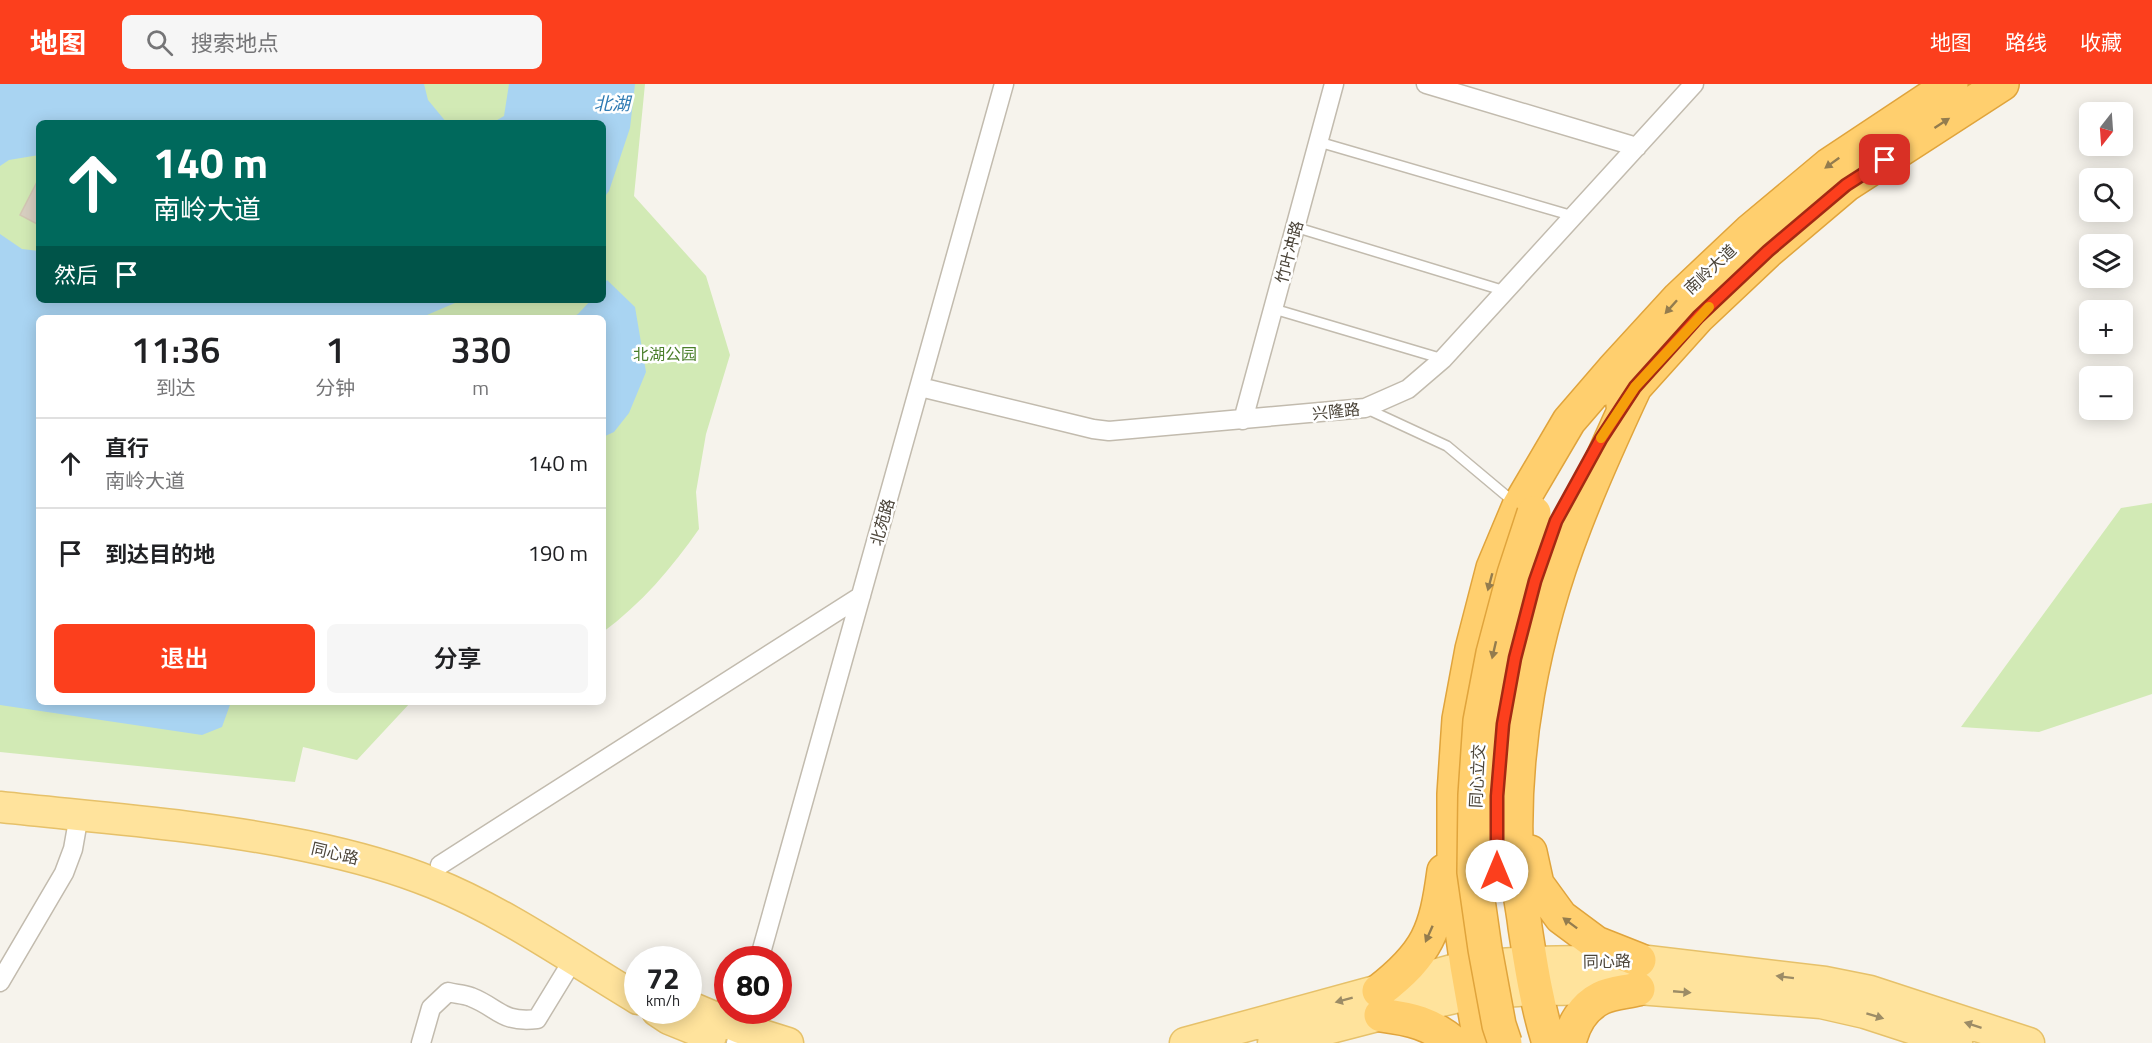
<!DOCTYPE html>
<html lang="zh">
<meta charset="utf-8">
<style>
:root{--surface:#fff;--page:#f6f6f6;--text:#202124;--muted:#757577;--line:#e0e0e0;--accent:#fc3f1d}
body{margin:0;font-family:"Titillium Web","Noto Sans SC",sans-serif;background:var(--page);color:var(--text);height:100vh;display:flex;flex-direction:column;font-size:22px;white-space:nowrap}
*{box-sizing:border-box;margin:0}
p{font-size:20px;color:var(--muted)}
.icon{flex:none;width:33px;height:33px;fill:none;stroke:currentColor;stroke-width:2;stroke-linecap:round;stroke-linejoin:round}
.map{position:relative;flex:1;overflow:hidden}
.details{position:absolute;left:36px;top:231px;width:570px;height:390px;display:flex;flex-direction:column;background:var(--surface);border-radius:9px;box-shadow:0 3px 15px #0003}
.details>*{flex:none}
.top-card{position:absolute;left:36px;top:36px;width:570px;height:183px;border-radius:9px;box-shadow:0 3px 15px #0003;background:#00695c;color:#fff;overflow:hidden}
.needle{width:39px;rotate:197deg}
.buttons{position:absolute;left:2079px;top:18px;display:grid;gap:12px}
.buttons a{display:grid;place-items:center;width:54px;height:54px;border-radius:9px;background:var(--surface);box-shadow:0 3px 15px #0003;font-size:30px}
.speed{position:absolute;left:624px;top:862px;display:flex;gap:12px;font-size:30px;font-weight:700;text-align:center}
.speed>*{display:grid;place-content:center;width:78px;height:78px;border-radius:50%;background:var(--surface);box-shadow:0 3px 15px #0003;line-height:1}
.speed small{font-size:15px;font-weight:400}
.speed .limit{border:9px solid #d22;background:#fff;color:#111}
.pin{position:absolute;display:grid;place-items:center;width:51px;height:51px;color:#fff;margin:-26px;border-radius:12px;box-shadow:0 3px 9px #0006}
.me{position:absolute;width:66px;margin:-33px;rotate:0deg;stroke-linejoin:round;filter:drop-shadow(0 0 4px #0008)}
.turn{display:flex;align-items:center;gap:21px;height:126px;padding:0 18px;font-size:27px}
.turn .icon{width:78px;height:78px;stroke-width:2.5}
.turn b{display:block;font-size:42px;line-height:51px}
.then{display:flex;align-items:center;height:57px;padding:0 18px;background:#0003;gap:12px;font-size:22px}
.eta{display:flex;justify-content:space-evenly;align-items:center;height:102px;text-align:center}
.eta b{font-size:36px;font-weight:600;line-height:42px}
.cta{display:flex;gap:12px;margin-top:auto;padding:12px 18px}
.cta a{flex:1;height:69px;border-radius:9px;background:var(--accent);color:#fff;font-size:24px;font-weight:600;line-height:69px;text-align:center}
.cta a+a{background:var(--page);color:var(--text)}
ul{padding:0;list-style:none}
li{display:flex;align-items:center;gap:18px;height:90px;padding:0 18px;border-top:2px solid var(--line)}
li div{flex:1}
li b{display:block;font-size:22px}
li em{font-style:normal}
header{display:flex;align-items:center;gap:36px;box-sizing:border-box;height:84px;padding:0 30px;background:var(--accent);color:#fff}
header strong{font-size:28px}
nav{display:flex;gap:33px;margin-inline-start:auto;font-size:21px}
.search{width:420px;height:54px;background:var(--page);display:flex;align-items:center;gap:15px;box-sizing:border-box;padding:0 21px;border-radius:9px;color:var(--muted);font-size:22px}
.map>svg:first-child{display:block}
.green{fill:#d2eab5;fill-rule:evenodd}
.water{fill:#a9d4f2}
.building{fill:#d8cfc1;stroke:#d3c7b4;stroke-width:1.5}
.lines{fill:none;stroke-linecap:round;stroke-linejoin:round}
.lane-casing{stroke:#c2bbae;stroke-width:12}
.street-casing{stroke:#c2bbae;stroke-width:21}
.primary-casing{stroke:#e6c16a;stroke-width:33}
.highway-casing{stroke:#e0a43c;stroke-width:36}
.lane{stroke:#fff;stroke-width:9}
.street{stroke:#fff;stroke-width:18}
.primary{stroke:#ffe39c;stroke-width:30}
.highway{stroke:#ffcf6e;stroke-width:33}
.highway-bridge-casing{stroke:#e0a43c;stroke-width:36;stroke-linecap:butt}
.highway-bridge{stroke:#ffcf6e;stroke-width:33}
.oneway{fill:#937c4e}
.oneway2{fill:#9c8c66}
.route-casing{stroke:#a42913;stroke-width:15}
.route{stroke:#fc3f1d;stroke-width:10}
.slow{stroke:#f59e0b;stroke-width:10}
.labels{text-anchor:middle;stroke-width:5;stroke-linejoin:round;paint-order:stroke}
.street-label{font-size:16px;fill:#4b4439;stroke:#fff}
.park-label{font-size:16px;fill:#4a7f2a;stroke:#fff}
.water-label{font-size:18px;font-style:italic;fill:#2e7ab2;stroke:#fff}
</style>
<header>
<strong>地图</strong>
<div class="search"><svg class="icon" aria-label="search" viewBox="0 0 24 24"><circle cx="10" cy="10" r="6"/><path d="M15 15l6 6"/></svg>搜索地点</div>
<nav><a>地图</a><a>路线</a><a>收藏</a></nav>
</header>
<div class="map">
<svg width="2152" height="959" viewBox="0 0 2152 959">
<rect width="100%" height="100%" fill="#f6f3ec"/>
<path class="green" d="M0,0H645L634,112L706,192L730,271L706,350L696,408L699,445C672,484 641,520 603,548V234H39V618H411L357,676L303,663L295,698L0,668ZM39,39H603V216H39Z
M2152,419V610L2039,648L1961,643L2121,424Z"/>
<path class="water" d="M0,0H424L428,16L447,39H39V71L9,76L0,82Z
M509,0H635L630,44L609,107L603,115V39H492L504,32Z
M0,150L22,165L39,167V216H462L420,234H39V618H231L222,643L202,651L0,621Z
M607,196L635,223L646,288L629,329L614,348L603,353V234H571L578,230L591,216H603V202Z"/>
<path class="building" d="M39,94V141L20,131Z"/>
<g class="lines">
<g class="lane-casing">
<path id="lane" d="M1319,58L1573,132
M1295,143L1505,207
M1274,225L1443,275
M1365,324L1447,362L1515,419"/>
</g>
<g class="street-casing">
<path id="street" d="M1426,0L1637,63
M920,303L1093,345L1109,347L1365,324L1408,305L1443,275L1694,0
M1243,336L1334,0
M440,781L861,512
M759,876L1004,0
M0,898L64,789L73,765L79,731
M421,959L431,924L448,908C455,910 464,910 471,913C499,924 501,939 537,935L573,876
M736,959L745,927"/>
</g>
<g class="primary-casing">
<path id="primary" d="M0,723C102,734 205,741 306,762C349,771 392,782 433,799C505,828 571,875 638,915
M688,922L740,944L788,959
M657,927L669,935L711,952
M1185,959L1467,882L1530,878L1639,876L1825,898L1870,907L2029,959
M1273,959L1381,931L1472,910L1535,906L1638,905L1821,919L1865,929L1957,959"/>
</g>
<g class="highway-casing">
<path id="highway" d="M1601,305L1613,286L1679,214L1750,147L1829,81L1951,0
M1623,321L1635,303L1698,233L1768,167L1846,101L2002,0
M1530,768L1537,800L1561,833L1596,859L1639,876
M1379,907C1428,869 1436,847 1444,787
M1381,931C1411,935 1430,939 1454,959
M1483,959L1478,945L1467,882L1454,790V710L1459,635L1472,565L1493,484L1519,422L1569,337L1613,286
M1549,959C1537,921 1531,882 1525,843C1523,824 1518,804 1517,784C1510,668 1533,549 1575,441C1593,394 1614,348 1635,303
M1569,959C1573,941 1583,923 1601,914C1611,909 1626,908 1638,905"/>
</g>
<use href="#lane" class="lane"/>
<use href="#street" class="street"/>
<use href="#primary" class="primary"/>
<use href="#highway" class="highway"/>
<g class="highway-bridge-casing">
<path id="highway-bridge" d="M1505,959L1499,941L1485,865L1474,788L1475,711L1480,637L1493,569L1514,490L1534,429"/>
</g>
<use href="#highway-bridge" class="highway-bridge"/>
</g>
<defs><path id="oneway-solid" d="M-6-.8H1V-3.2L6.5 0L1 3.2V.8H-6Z" transform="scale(1.5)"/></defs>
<g class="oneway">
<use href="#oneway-solid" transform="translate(1942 39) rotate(-33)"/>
<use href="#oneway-solid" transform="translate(1832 79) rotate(144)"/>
<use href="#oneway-solid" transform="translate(1671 223) rotate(132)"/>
<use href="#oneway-solid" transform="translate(1490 498) rotate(105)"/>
<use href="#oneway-solid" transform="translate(1494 566) rotate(103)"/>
<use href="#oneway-solid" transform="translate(1570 839) rotate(-143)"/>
<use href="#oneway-solid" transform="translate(1429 850) rotate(114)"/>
</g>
<g class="oneway2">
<use href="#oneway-solid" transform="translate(1785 893) rotate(-173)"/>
<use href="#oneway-solid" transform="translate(1682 908) rotate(5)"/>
<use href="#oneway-solid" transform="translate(1344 916) rotate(165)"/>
<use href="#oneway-solid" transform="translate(1875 932) rotate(17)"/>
<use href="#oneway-solid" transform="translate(1973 941) rotate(-162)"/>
</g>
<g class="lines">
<g class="route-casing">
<path id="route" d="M1497,787V712L1503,640L1515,574L1535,497L1556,437L1601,355L1635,303L1698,233L1768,167L1846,101L1885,76"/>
</g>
<use href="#route" class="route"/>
<path class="slow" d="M1601,354L1635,303L1709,223"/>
</g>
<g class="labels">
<g class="street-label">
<text transform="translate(1289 168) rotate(-75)" y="6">竹叶冲路</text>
<text transform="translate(1710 185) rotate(-43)" y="6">南岭大道</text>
<text transform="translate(1336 327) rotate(-6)" y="6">兴隆路</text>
<text transform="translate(882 438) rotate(-74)" y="6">北苑路</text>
<text transform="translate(1477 692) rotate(-87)" y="6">同心立交</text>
<text transform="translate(335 769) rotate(13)" y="6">同心路</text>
<text transform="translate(1607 877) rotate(-1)" y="6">同心路</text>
</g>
<g class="park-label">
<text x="665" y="276">北湖公园</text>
</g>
<g class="water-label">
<text x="612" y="26">北湖</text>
</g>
</g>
</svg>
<div class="buttons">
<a><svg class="needle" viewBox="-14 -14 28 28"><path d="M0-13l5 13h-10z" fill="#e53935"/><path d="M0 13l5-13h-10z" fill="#757577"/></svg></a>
<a><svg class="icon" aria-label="search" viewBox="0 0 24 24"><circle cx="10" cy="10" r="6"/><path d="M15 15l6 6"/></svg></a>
<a><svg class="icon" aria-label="layers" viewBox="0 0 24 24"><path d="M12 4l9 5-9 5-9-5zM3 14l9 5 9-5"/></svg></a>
<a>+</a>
<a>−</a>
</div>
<div class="speed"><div>72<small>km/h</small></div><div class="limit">80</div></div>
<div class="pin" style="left:1885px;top:76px;background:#d93025"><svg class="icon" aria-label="arrive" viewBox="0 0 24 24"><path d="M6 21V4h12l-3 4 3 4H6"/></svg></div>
<svg class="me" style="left:1497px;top:787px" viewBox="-20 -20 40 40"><circle r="19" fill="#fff"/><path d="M0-13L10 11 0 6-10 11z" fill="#fc3f1d"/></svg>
<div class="top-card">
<div class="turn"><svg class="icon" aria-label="ahead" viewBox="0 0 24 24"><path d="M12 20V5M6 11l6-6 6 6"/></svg><div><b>140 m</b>南岭大道</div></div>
<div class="then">然后<svg class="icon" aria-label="arrive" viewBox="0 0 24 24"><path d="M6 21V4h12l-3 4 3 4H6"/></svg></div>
</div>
<section class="details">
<div class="eta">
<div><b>11:36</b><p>到达</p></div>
<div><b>1</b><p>分钟</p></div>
<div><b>330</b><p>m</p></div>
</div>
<ul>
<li><svg class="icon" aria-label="ahead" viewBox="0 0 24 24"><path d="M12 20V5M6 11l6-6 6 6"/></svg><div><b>直行</b><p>南岭大道</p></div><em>140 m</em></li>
<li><svg class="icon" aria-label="arrive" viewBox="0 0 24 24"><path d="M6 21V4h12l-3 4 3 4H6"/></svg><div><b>到达目的地</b></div><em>190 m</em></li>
</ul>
<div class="cta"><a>退出</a><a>分享</a></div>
</section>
</div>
